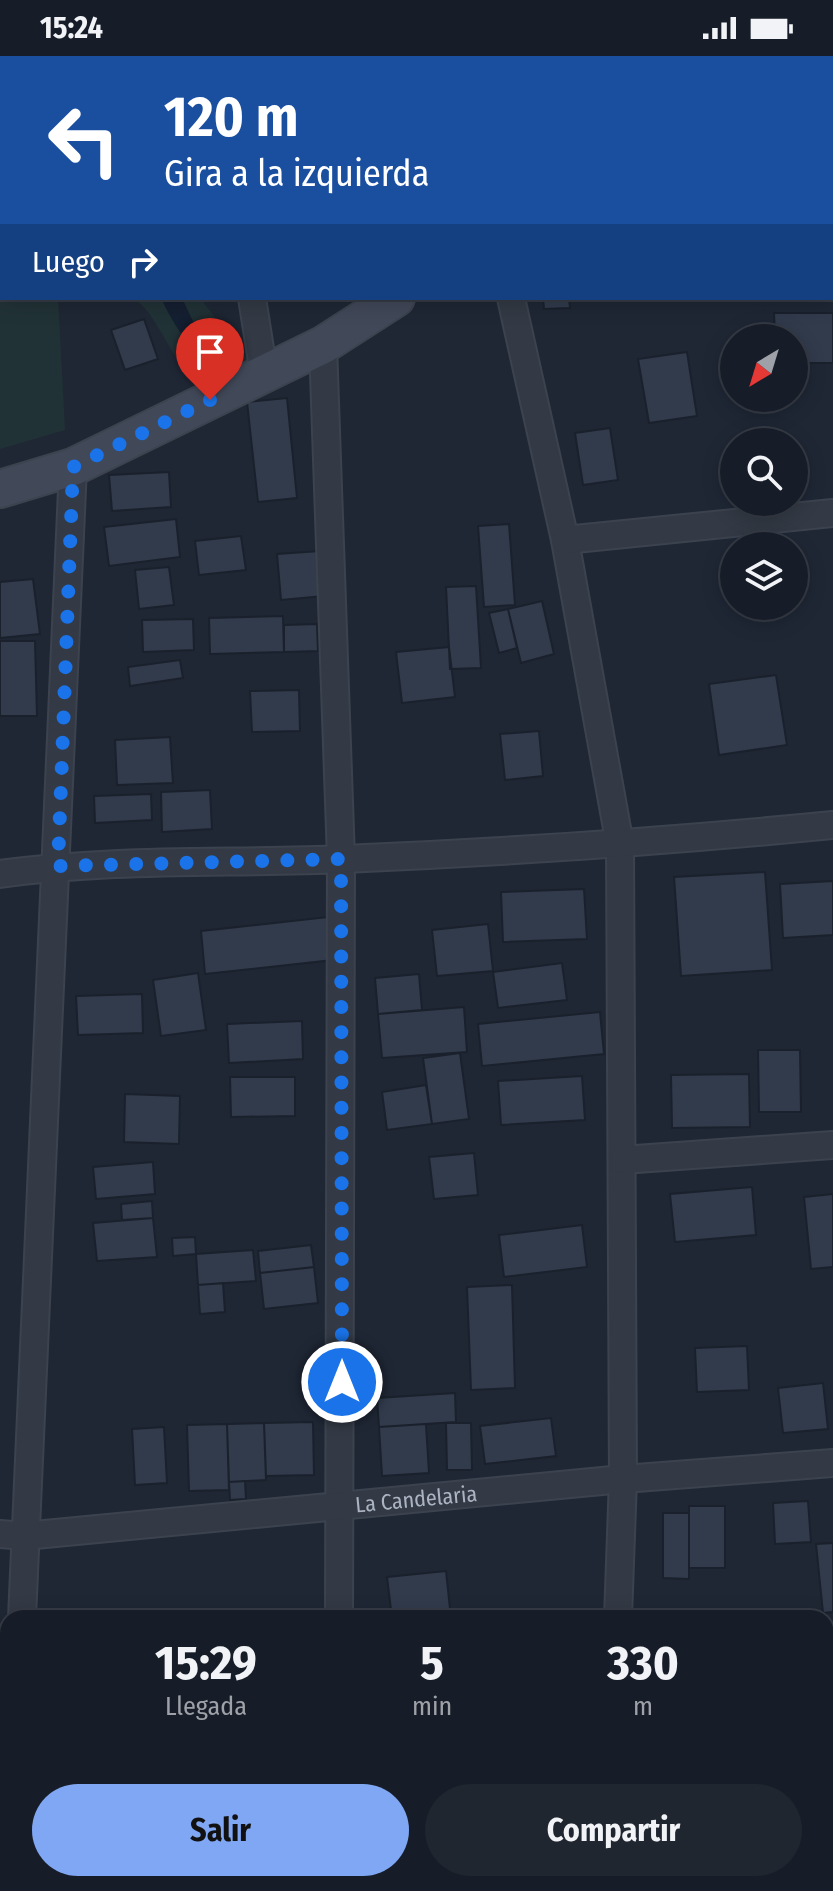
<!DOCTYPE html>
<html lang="es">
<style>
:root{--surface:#171d28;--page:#202630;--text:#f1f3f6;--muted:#9ea2a8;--line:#363b45;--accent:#80a7f4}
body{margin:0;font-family:"Fira Sans Condensed",sans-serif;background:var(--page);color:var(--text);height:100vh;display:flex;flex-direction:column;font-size:30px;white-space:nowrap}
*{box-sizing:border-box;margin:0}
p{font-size:26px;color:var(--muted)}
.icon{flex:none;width:44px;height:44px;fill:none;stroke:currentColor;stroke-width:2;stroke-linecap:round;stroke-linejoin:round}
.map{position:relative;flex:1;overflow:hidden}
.drawer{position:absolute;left:0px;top:1554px;width:834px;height:282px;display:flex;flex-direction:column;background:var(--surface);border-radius:24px 24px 0 0;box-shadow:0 4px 20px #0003,0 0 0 2px var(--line)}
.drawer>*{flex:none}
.hud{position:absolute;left:0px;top:0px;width:834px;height:244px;box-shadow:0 4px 20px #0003,0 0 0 2px var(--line);background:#1a4fa0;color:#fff;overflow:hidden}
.needle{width:52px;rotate:218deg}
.buttons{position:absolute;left:720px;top:268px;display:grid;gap:16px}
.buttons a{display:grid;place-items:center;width:88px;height:88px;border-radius:50%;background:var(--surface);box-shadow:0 4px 20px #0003,0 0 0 2px var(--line);font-size:40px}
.pin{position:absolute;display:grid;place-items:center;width:68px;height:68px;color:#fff;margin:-82px -34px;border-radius:50% 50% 50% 0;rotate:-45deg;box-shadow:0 0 8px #0007}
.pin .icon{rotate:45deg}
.me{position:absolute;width:88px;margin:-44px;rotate:0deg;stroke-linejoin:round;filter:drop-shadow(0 0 6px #0008)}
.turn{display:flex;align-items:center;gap:28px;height:168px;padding:0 32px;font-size:36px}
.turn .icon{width:104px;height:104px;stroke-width:2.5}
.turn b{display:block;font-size:56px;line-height:68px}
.then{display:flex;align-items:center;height:76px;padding:0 32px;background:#0003;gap:16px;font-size:30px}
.eta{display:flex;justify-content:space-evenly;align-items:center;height:136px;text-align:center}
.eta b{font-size:48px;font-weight:700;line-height:56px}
.action{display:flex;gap:16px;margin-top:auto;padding:16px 32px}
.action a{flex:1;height:92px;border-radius:48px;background:var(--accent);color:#111;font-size:32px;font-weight:700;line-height:92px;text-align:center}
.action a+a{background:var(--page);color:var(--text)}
.status{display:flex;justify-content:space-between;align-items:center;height:56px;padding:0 40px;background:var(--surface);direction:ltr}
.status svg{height:22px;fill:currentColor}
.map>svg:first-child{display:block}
.green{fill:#213236}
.water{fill:#141f31}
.building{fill:#313b4c;stroke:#1a212c;stroke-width:2}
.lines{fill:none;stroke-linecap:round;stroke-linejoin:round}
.street-casing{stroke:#3c434f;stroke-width:30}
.secondary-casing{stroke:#3c434f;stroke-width:40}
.street{stroke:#333a45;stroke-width:26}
.secondary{stroke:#414858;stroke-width:36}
.route{stroke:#1a73e8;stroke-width:14;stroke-dasharray:0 25.2}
.labels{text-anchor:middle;stroke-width:8;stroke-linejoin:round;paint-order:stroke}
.street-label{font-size:22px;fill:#acb4c3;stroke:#181f2a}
</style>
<div class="status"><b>15:24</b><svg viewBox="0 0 49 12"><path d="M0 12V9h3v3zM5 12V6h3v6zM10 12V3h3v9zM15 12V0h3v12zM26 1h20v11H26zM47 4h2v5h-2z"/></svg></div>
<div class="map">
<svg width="833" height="1835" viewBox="0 0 833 1835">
<rect width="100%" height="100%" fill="#1f2735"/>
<path class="green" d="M0,0L81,2H2V242H58L65,374L0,393Z
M133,242H200L249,305L196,331C173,305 157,257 133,242Z"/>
<path class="water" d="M161,242H182L204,289L235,310L224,316C194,301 175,272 161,242Z"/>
<path class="building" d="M127,0H178V2H127Z
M543,242H569L570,252L544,253Z
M774,257H833V307H794V282H775Z
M144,263L158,303L125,314L111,274Z
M687,296L697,360L649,367L638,303Z
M287,342L297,442L258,446L247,346Z
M610,372L618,424L583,429L575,377Z
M169,416L171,451L112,455L109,419Z
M176,463L180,501L109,510L104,471Z
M509,468L515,549L484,551L478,470Z
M241,480L246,514L199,519L195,485Z
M320,495L324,540L281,544L277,498Z
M169,511L174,549L139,553L135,514Z
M33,523L40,578L0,582V526Z
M476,530L481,612L450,613L446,531Z
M542,545L554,598L521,607L508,553Z
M508,553L517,592L499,597L489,557Z
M283,560L284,596L210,598L209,562Z
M193,563L194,594L143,596L142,564Z
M317,568L318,595L284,596V569Z
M0,585H35L37,660H0Z
M449,591L455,641L402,647L396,596Z
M180,604L183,622L130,630L128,611Z
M776,619L787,689L719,699L709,628Z
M299,634L300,675L252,676L250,635Z
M539,675L543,720L505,724L500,678Z
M170,681L173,727L117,729L115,684Z
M210,734L212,773L162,776L161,736Z
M151,738L152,764L95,767L94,740Z
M765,816L772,914L681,920L674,821Z
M833,825V879L783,882L780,828Z
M584,833L587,883L503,886L501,836Z
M328,861L333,904L205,918L201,875Z
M488,868L493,915L437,920L432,874Z
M562,907L567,944L498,952L493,916Z
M198,917L206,974L161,980L153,924Z
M419,918L422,954L378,958L375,922Z
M142,938L143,977L78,979L76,940Z
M464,951L467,996L382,1002L378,958Z
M600,956L604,998L482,1010L478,968Z
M302,965L303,1003L229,1007L227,968Z
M758,994H800L801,1056H759Z
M460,997L469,1063L432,1068L423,1002Z
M749,1018L750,1071L672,1072L671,1019Z
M582,1020L585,1064L501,1069L498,1025Z
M230,1021H295V1060L231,1061Z
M426,1029L432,1068L387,1074L382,1036Z
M125,1038L180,1040L179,1088L124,1086Z
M474,1097L478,1139L434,1143L429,1101Z
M153,1106L155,1138L96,1143L93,1111Z
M752,1131L756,1179L675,1186L670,1138Z
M833,1138V1211L811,1213L804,1141Z
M152,1145L153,1162L122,1164L121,1148Z
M153,1162L157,1201L97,1205L93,1167Z
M582,1169L587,1211L504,1221L499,1179Z
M195,1181L196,1198L173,1200L172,1182Z
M311,1189L314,1211L260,1217L258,1195Z
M253,1194L256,1225L198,1229L196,1198Z
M314,1211L318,1247L264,1253L260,1217Z
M223,1227L225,1256L200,1258L198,1229Z
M512,1229L515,1332L471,1334L467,1231Z
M747,1290L749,1334L697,1336L695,1292Z
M823,1327L828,1373L783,1377L778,1332Z
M455,1337L456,1366L379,1371L377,1342Z
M551,1362L556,1400L485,1408L480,1370Z
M313,1366L314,1419L266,1420L264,1367Z
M264,1367L266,1424L229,1426L227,1368Z
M446,1367H471L472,1414H447Z
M227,1368L229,1434L189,1435L187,1369Z
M426,1368L429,1417L382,1420L379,1371Z
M164,1371L167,1427L135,1429L132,1373Z
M245,1425L246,1443L230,1444L229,1426Z
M808,1445L811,1486L775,1488L773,1447Z
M689,1450H725V1512H689Z
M663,1457H689V1523L663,1522Z
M833,1487V1556L823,1557L816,1488Z
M446,1515L451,1562H392L387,1521Z
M826,1766H833V1835H824Z
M176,1828H202V1835H176Z
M219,1828H258V1835H219Z
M391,1828H437V1831L392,1835Z
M672,1828H704L705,1835H673Z"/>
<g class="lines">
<g class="street-casing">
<g id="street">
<path d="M213,0L214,2"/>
<path d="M553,2V0"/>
<path d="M252,242L264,318"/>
<path d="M511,242L565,484L620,789L623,1423L618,1562"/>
<path d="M323,289L341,803L339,1562"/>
<path d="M565,484L833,457"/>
<path d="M0,818C114,802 230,808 344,803C508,796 670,785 833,769"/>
<path d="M622,1104L833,1089"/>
<path id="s1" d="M0,1478L24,1480L623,1423L833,1407"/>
<path d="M22,1562L73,411"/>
<path d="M826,1728H833"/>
<path d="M18,1835V1828"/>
<path d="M332,1835V1828"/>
<path d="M607,1835V1828"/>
</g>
</g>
<g class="secondary-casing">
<path id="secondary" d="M832,10H833
M0,433L73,411L323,289L396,242"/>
</g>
<use href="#street" class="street"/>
<use href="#secondary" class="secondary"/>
</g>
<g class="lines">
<path class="route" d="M210,344L73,411L58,810L341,803L342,1326"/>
</g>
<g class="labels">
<g class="street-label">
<text dy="8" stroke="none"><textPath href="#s1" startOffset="418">La Candelaria</textPath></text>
</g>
</g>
</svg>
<div class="buttons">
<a><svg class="needle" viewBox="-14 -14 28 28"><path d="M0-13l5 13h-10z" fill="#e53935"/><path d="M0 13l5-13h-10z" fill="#9ea2a8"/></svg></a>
<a><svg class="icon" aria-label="search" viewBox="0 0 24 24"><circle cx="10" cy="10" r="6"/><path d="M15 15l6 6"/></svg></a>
<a><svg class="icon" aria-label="layers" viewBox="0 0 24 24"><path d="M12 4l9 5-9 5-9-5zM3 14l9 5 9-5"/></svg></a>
</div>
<div class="pin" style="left:210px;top:344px;background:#d93025"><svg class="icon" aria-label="arrive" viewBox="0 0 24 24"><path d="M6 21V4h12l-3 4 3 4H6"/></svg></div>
<svg class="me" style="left:342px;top:1326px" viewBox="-20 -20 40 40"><circle r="17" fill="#1a73e8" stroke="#fff" stroke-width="3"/><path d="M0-11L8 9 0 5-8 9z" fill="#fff"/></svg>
<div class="hud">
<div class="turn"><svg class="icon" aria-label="left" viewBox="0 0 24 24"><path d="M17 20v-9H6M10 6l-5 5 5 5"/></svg><div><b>120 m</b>Gira a la izquierda</div></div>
<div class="then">Luego<svg class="icon" aria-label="right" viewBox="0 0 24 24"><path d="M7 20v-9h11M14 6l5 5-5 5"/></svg></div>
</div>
<section class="drawer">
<div class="eta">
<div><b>15:29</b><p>Llegada</p></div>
<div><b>5</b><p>min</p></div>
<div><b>330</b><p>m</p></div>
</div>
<div class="action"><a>Salir</a><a>Compartir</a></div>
</section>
</div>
